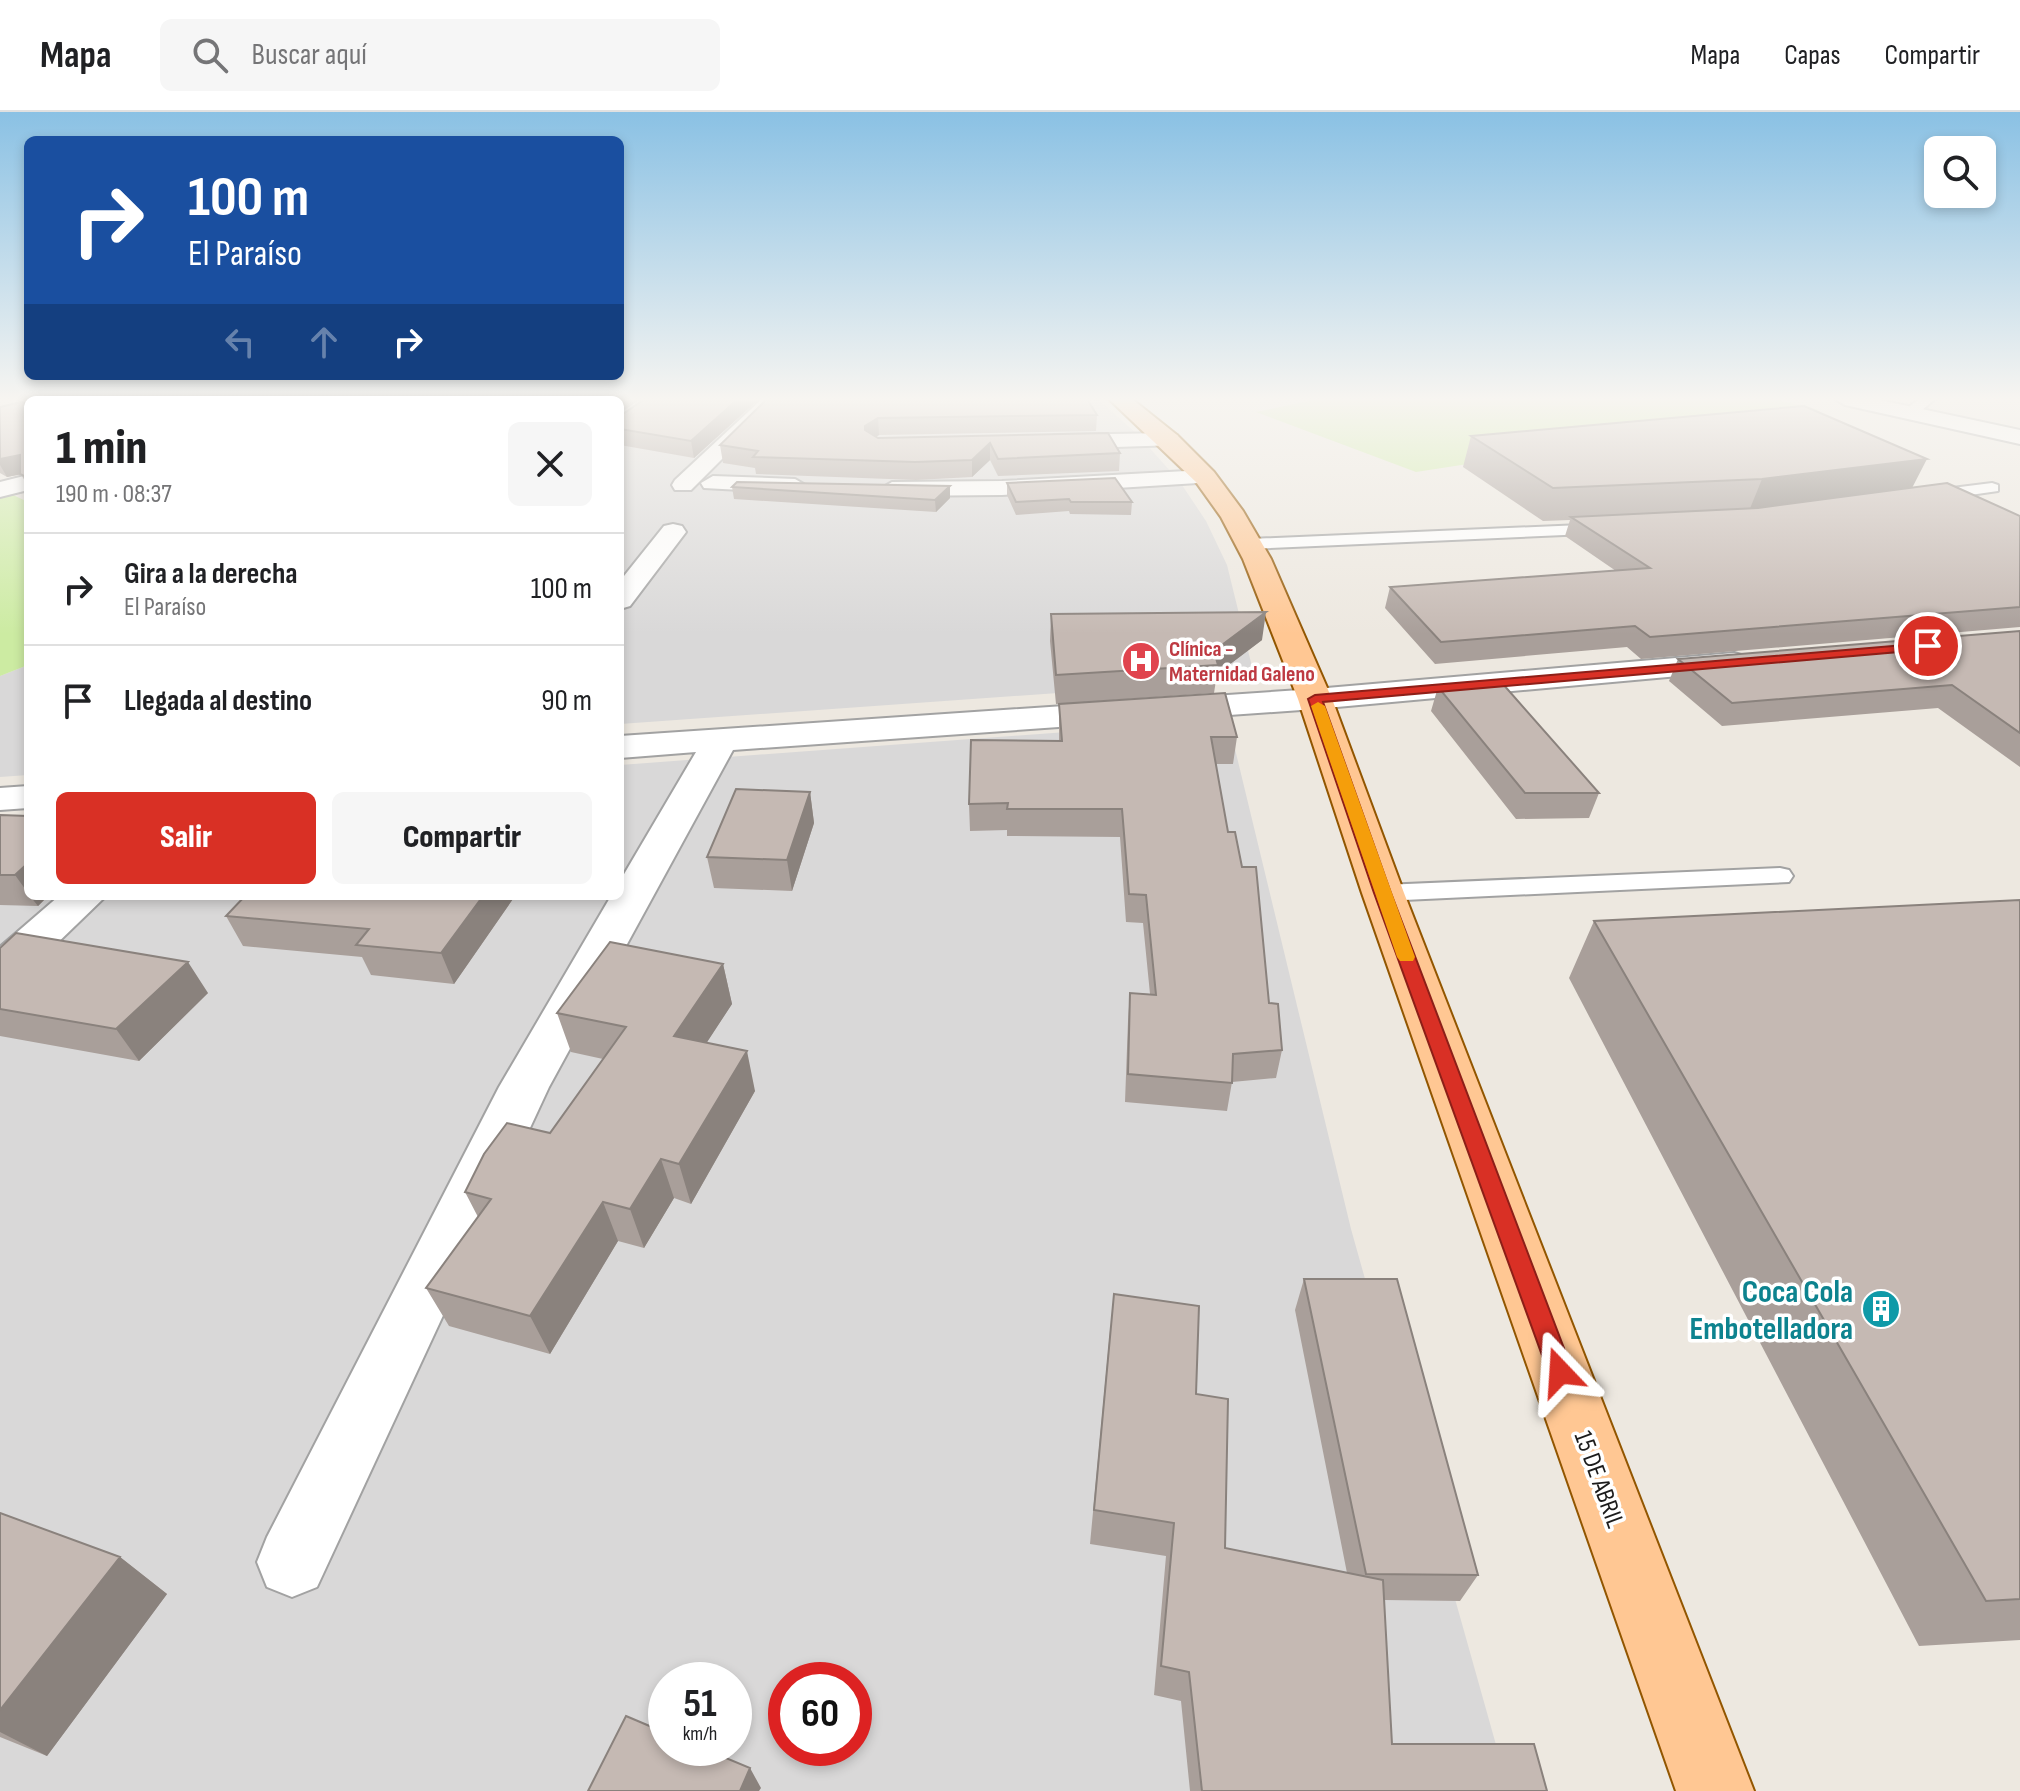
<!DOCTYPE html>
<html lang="es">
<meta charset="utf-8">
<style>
:root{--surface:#fff;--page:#f6f6f6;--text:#202124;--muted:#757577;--line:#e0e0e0;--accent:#d93025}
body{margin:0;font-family:"Sofia Sans Condensed",sans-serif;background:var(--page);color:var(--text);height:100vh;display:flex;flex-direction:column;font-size:30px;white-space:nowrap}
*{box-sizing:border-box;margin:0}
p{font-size:26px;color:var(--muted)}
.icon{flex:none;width:44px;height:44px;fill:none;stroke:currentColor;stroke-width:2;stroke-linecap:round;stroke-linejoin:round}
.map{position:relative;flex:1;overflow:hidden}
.side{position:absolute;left:24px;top:284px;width:600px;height:504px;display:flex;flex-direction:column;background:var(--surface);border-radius:12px;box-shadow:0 4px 12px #0003}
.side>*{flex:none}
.banner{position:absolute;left:24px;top:24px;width:600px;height:244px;border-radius:12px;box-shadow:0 4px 12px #0003;background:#1a4fa0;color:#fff;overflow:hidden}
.tools{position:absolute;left:1924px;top:24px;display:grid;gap:16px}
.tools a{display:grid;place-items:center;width:72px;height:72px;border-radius:12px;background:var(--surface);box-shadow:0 4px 12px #0003;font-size:40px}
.speed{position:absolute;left:648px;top:1550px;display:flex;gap:16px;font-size:40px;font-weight:700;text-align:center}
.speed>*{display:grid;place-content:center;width:104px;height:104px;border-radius:50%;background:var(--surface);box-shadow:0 4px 12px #0003;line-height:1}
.speed small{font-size:20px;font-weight:400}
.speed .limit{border:12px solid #d22;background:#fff;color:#111}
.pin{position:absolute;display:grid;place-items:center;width:68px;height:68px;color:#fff;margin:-34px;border:4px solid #fff;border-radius:50%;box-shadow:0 2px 8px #0007}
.me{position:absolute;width:88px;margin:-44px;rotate:340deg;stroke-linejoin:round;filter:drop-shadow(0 0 6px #0008)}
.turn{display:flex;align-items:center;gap:28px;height:168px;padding:0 32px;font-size:36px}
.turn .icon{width:104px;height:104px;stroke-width:2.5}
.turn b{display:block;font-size:56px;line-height:68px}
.lanes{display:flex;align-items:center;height:76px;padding:0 32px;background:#0003;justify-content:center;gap:40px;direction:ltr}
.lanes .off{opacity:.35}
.round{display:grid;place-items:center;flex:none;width:84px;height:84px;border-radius:12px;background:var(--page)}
.summary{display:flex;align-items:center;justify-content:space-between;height:136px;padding:0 32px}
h1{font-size:48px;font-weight:800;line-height:60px}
.button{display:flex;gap:16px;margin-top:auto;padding:16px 32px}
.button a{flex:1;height:92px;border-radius:12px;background:var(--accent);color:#fff;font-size:32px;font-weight:800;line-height:92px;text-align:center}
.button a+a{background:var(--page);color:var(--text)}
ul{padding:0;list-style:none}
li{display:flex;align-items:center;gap:24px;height:112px;padding:0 32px;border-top:2px solid var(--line)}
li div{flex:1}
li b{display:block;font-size:30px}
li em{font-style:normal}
header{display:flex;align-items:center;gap:48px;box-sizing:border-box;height:112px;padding:0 40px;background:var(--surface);border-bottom:2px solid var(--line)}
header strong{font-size:38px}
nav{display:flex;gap:44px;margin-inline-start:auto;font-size:28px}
.search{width:560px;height:72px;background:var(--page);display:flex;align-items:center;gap:20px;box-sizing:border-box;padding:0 28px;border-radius:12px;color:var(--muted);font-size:30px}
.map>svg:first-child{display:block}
.residential{fill:#d9d8d8;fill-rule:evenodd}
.grass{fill:#cceba2}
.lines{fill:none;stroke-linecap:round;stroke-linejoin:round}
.service-casing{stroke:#a2a2a2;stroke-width:4}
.pedestrian-casing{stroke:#a2a2a2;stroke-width:4}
.minor-casing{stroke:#a2a2a2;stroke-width:4}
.tertiary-casing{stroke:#a2a2a2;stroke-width:4}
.primary-casing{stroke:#925600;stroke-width:4}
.service{fill:#fff;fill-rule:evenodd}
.pedestrian{fill:#fff;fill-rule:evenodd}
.minor{fill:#fff;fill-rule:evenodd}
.tertiary{fill:#fff;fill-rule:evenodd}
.primary{fill:#ffc793;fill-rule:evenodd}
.wall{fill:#a99f9a}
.shaded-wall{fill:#8a827d}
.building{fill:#c5b9b3;stroke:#8a827d;stroke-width:2}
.route{fill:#d93025;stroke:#8d1f18;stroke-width:2}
.slow{fill:#f59e0b}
.labels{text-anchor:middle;stroke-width:7;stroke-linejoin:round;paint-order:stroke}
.far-health-label{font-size:22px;font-weight:bold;fill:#be3a42;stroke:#fff;text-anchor:start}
.street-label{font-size:26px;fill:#1b1b1b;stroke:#fff}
.near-culture-label{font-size:32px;font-weight:bold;fill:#0d838f;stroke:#fff;text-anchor:end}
</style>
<header>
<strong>Mapa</strong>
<div class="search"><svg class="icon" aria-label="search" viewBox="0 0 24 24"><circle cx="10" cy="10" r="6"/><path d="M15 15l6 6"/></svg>Buscar aquí</div>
<nav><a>Mapa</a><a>Capas</a><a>Compartir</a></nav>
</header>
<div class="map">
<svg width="2020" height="1679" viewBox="0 0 2020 1679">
<rect width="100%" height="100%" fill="#ede8e0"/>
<path class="residential" d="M1098,287L1138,323L1180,370L1206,409L1227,453L1255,567L620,612V288H303Z
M28,553V663L0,665V564Z
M1228,608L1351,1117L1509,1679H0V707L28,784H620V653ZM666,1568H734V1636H666ZM786,1568H854V1636H786Z"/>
<path class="grass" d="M1318,287H1773L1820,298L1416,360L1256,300Z
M11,382L28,390V553L0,564V385Z"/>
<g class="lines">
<g class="service-casing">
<path id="service" d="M1919,287H1935L1915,304H1905V298Z
M1992,371L1998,373V379L1928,389L1920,384L1928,379Z
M1604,412L1610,413V421L1250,437L1241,432L1250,427Z
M1780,756L1789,758L1793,764L1789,770L1383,789L1374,787L1370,781L1374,775L1383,773Z"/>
</g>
<g class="pedestrian-casing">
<path id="pedestrian" d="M762,287H782L691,378H675L672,373L675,368Z"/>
</g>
<g class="minor-casing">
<path id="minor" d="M1169,321L1177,323L1180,328L1177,333L1054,337L1043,330L1054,323Z
M1205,358L1217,365L1214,370L1002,383L892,384L880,377L892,370L1002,369Z
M713,364L795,367L807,374L795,381L704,376L701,371Z
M673,412L682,414L686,420L630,494L620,497V469L664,414Z
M1734,541L1745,544L1750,551L1745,558L1315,597L733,638L549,975L317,1475L292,1485L267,1475L257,1450L267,1425L499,975L611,784H620V769L696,640L620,646V624L1315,577Z
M28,674V696L0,698V676Z
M59,784H106L16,871L0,875V835Z"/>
</g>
<g class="tertiary-casing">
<path id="tertiary" d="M1835,287H1875L2020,318V332L1845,293Z
M28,363V378L0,385V370Z"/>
</g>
<g class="primary-casing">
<path id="primary" d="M1109,287H1132L1177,323L1214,360L1243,399L1271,447L1332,587L1404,781L1754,1679H1676L1362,781L1298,587L1243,447L1221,405L1196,370Z"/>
</g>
<use href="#service" class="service"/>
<use href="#pedestrian" class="pedestrian"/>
<use href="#minor" class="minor"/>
<use href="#tertiary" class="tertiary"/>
<use href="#primary" class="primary"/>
</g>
<path class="wall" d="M759,287L694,346L620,333V304Z
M767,287L1097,303L1096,319L879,323L876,325L878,326L1108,321L1120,341L1119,359L998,364L990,348L972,365L916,368L756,362L755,356L723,351L720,333Z
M28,292V375L21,362L7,365L0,361V295Z
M1471,324L1912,376L2020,404V515L1641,547L1627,535L1435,552L1385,496L1390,475L1616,459L1565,424L1570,408L1543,409L1463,355Z
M1007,371L1132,390L1131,403L1070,402L1069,399L1016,403L1007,383Z
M950,374V386L936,400L734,387L732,375Z
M1051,502L1262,528L1217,562L1214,581L1056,592L1050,529Z
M2020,519V655L1938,596L1722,614L1669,569L1678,547Z
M1438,575L1599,681L1589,706L1516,707L1431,599Z
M1059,592L1237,625L1233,652H1216L1228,720L1269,891L1282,938L1276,966L1232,970L1227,999L1125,990L1128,909L1130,881L1150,882L1143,811L1126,810L1120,725L1007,724V718L970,719L969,692L1059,629Z
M810,680L814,711L792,779L714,776L707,745Z
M0,703L28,704V784H48L38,794L0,793Z
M515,784L454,872L371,863L362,845L243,834L226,804Z
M2020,788V1528L1919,1534L1569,866L1594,809Z
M0,836L208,881L139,949L0,924Z
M723,852L732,892L706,931L755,979L691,1092L674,1086L644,1136L618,1129L550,1242L449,1214L426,1176L478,1105L465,1080L550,1021L603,947L571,940L557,901Z
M1304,1167L1478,1463L1460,1489L1384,1488L1392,1632L1547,1679H1190L1181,1589L1154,1583L1166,1444L1090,1432L1110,1219L1196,1282L1225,1436L1347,1461L1295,1198Z
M0,1401L120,1445L167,1482L47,1644L0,1625Z"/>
<path class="shaded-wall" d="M615,287H640L620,301V288Z
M738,287H759L694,346L691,329Z
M878,306L879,323L866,330L865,314Z
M990,331V348L972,365V348Z
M20,343L28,361L7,365L0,353V347Z
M1927,347L1911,378L1749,399L1762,367Z
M950,374V386L936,400L935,388Z
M1266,500L1262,528L1217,562L1218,553L1214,539Z
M810,680L814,711L792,779L787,748Z
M28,751V781L15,763Z
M30,784H48L38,794Z
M483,784H515L454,872L441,841Z
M188,850L208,881L139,949L116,917Z
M723,852L732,892L685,964L674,924Z
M747,939L755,979L691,1092L679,1052Z
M661,1047L674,1086L644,1136L630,1097Z
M603,1090L618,1129L550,1242L530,1204Z
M120,1445L167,1482L47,1644L0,1620V1598Z
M750,1656L761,1676L759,1679H740Z"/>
<path class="building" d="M278,287H615V288H275Z
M645,287H738L691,329L620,317V304Z
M767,287H1087L1097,303L878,306L865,314V318L878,326L1108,321L1120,341L998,347L990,331L972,348L915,350L753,345L758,339L720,333Z
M21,290L28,292V366L20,362V343L0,347V295Z
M1804,294L1927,347L1762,367L1553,376L1471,324Z
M1115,366L1132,390H1071L1069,387L1016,390L1007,371Z
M737,370L950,374L935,388L732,375Z
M1947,371L2020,404V495L1650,525L1635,514L1441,530L1390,475L1650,456L1571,405L1758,396Z
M1266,500L1214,539L1218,553L1056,563L1051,502Z
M2020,519V621L1952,573L1732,591L1678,547Z
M1502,571L1599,681H1525L1438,575Z
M1225,581L1237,625H1211L1228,720H1235L1242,755H1256L1269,891L1278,892L1282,938L1233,942L1232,971L1128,962L1130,881L1156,883L1146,783L1129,782L1122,697H1007L1008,691L969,692L971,628L1062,629L1059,592Z
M736,677L810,680L787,748L707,745Z
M0,703L28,704V751L15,763H0Z
M245,784H483L441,841L356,833L369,817L226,804Z
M2020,788V1487L1986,1489L1594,809Z
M16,821L188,850L116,917L0,897V836Z
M610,830L723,852L674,924L747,939L679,1052L661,1047L630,1097L603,1090L530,1204L426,1176L491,1087L465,1080L484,1042L507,1011L550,1021L626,915L557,901Z
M1304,1167H1397L1478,1463L1366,1462Z
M1114,1182L1199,1194L1196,1282L1228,1287L1225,1436L1383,1468L1392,1632H1534L1547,1679H1202L1189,1560L1161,1554L1174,1411L1094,1398Z
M0,1401L120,1445L0,1598Z
M626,1604L666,1621V1636H702L750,1656L740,1679H588Z"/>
<linearGradient id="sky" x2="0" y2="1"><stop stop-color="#8ac1e4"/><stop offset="0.55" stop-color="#f7f5f1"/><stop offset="1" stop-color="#f7f5f1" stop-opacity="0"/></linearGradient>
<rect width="2020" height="522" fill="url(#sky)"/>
<path class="route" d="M1928,531L1933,532V537L1323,590L1391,781L1573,1260L1569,1268L1560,1272L1551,1268L1374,781L1308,587L1315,583Z"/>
<path class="slow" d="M1318,590L1325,594L1415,845L1413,849H1400L1397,845L1311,594Z"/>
<defs>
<g id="hospital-disc" transform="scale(2)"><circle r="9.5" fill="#e0444e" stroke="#fff"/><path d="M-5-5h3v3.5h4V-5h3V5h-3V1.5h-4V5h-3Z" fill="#fff"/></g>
<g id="building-disc" transform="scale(2)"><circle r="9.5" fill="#0f9aa8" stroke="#fff"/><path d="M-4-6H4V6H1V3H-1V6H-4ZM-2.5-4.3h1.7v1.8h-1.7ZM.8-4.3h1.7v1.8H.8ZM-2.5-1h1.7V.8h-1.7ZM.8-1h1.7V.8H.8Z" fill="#fff"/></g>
</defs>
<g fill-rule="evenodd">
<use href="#hospital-disc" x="1141" y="549"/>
<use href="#building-disc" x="1881" y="1197"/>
</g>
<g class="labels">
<g class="far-health-label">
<text x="1169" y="544">Clínica -<tspan x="1169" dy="25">Maternidad Galeno</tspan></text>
</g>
<g class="street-label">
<text transform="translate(1600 1367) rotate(70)" y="9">15 DE ABRIL</text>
</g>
<g class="near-culture-label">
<text x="1853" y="1190">Coca Cola<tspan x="1853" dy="37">Embotelladora</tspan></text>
</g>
</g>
</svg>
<div class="tools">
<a><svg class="icon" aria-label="search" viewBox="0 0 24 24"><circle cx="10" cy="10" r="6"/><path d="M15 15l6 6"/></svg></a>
</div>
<div class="speed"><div>51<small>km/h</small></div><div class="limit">60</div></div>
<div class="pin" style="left:1928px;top:534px;background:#d93025"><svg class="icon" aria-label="arrive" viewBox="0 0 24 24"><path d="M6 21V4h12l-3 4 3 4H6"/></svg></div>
<svg class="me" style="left:1560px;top:1260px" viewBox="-20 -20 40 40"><path d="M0-17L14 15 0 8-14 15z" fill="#d93025" stroke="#fff" stroke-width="4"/></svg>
<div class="banner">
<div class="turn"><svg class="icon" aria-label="right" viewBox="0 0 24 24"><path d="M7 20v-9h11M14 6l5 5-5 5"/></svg><div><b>100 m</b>El Paraíso</div></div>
<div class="lanes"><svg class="icon off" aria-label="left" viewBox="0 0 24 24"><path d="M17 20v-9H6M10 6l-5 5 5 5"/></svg><svg class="icon off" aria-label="ahead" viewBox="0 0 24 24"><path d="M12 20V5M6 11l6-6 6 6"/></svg><svg class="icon" aria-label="right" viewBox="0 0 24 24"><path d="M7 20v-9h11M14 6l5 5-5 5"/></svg></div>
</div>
<section class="side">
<div class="summary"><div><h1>1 min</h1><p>190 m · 08:37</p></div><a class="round"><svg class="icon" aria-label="close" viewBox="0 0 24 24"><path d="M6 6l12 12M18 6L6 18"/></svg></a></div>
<ul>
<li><svg class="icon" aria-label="right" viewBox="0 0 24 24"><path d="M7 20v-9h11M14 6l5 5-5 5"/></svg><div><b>Gira a la derecha</b><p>El Paraíso</p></div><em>100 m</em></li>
<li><svg class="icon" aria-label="arrive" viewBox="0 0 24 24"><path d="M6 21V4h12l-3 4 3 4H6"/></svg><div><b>Llegada al destino</b></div><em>90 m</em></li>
</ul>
<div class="button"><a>Salir</a><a>Compartir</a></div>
</section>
</div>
